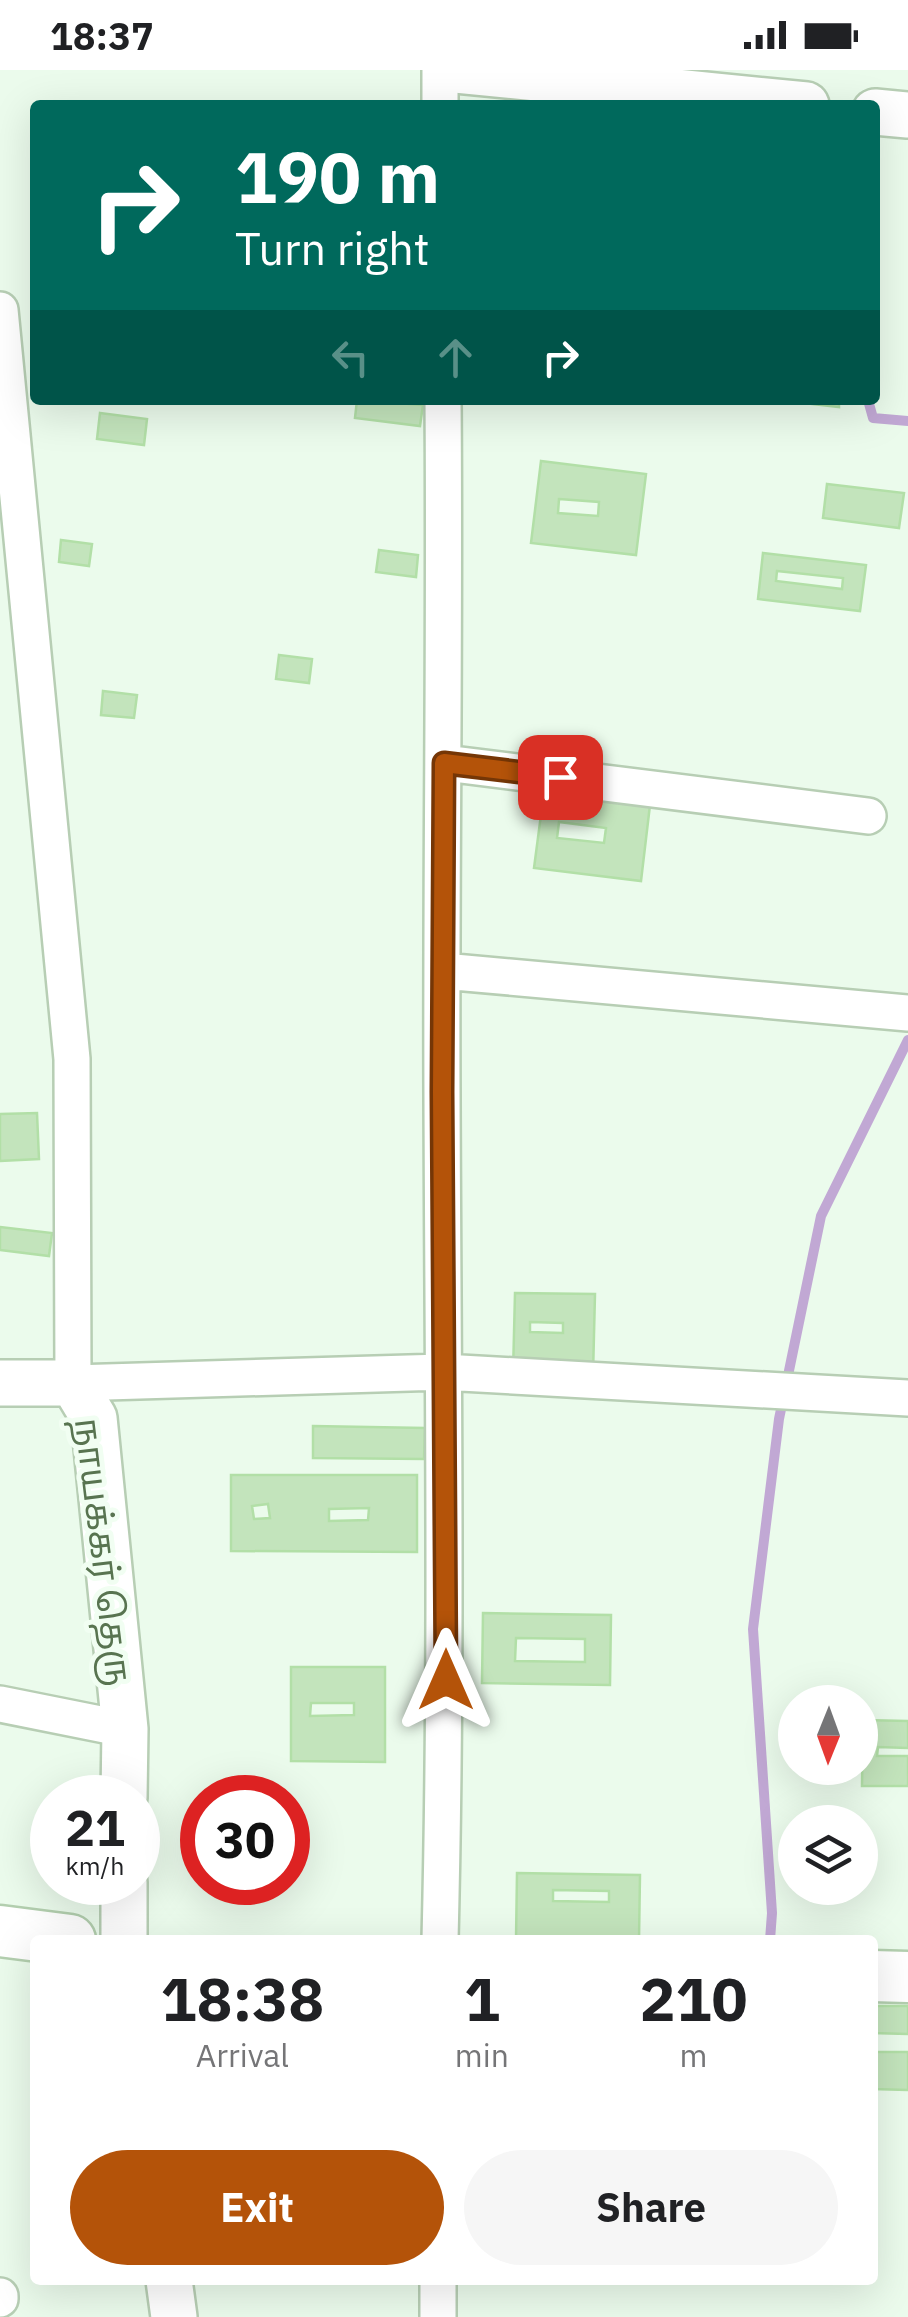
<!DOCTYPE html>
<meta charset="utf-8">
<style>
:root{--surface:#fff;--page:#f6f6f6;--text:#202124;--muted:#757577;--accent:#b45309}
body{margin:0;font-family:"IBM Plex Sans","Noto Sans Tamil",sans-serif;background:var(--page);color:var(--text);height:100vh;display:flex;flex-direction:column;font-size:38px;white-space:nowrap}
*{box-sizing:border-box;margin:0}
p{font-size:32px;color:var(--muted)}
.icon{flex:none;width:55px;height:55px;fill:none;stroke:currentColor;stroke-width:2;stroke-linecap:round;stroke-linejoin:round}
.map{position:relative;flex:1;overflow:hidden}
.side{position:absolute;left:30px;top:1865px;width:848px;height:350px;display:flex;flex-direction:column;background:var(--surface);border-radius:10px;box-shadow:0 10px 40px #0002}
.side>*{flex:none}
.guide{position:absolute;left:30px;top:30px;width:850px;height:305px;border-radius:10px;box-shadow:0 10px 40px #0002;background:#00695c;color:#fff;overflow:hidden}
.needle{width:65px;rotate:181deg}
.tools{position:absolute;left:778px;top:1615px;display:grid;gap:20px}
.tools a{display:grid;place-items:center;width:100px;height:100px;border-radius:50%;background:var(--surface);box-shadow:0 10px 40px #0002;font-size:50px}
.speed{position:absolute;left:30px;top:1705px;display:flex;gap:20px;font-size:50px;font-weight:700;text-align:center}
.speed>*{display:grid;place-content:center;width:130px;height:130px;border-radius:50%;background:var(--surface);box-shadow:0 10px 40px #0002;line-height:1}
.speed small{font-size:25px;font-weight:400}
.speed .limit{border:15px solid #d22;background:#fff;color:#111}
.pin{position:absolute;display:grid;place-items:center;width:85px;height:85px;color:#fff;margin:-42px;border-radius:20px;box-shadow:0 5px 15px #0006}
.me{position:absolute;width:110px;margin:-55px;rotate:0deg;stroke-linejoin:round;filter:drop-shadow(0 0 8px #0008)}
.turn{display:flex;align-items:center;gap:35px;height:210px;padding:0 40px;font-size:45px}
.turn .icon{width:130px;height:130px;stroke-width:2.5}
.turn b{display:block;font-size:70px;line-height:85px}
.lanes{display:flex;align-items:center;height:95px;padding:0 40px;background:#0003;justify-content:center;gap:50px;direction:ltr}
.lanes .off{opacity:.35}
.eta{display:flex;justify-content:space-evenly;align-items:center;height:170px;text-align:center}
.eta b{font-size:60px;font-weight:700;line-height:70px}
.primary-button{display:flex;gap:20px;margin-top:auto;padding:20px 40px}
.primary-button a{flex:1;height:115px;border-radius:60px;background:var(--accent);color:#fff;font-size:40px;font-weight:700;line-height:115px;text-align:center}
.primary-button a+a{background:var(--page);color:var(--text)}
.status{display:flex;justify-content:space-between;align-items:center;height:70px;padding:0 50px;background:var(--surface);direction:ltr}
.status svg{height:28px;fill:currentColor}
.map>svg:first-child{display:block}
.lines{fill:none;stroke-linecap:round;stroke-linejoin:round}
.stream{stroke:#c1a8d4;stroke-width:10}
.building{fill:#c3e4bc;stroke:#b2dfa7;stroke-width:2.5;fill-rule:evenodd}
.minor-casing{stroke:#b7ceb4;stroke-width:40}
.tertiary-casing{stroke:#b7ceb4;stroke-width:50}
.secondary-casing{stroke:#b3cfaf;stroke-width:55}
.minor{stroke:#fff;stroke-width:35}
.tertiary{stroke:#fff;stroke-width:45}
.secondary{stroke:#fff;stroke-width:50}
.route-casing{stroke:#753606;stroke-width:25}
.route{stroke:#b45309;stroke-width:18}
.labels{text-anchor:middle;stroke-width:10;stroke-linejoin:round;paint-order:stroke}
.street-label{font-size:35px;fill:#587450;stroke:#f1fef2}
</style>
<div class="status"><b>18:37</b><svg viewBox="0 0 49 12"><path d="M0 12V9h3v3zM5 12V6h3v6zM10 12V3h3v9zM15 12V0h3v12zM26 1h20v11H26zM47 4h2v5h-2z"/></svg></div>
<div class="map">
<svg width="908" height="2247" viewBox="0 0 908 2247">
<rect width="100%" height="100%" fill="#ebfbec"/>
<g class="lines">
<path class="stream" d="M868,330L873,348L908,351
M770,1870L772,1843L753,1559L779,1349L821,1146L908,970"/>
</g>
<path class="building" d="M357,330L423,335L420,356L355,348Z
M778,330H839V337Z
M100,343L147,349L144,375L97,369Z
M541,391L646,404L636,485L531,473ZM559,429L599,432L598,446L558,443Z
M827,414L904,423L899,458L823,448Z
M61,470L92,474L89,496L59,492Z
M379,480L418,485L416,507L376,502Z
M763,483L866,495L860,541L758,529ZM777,501L843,508L842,519L776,511Z
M279,585L312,589L309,613L276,609Z
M103,621L137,625L134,648L101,645Z
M544,722L650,735L641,811L534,798ZM559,752L606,758L604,773L557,768Z
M37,1043L39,1089L0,1091V1044Z
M0,1157L52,1163L49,1186L0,1180Z
M515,1223L595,1224L593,1305L513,1303ZM530,1252L563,1253V1263L530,1262Z
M313,1356L425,1358L424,1389L313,1388Z
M231,1405H417V1482L231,1481ZM268,1434L270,1448L254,1449L252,1436ZM369,1438L368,1450L329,1451V1439Z
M483,1543L611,1545L610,1615L482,1613ZM516,1568L585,1569V1592L515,1591Z
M291,1597H385V1692L291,1691ZM311,1633H354V1645L310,1646Z
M863,1650L908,1651V1678L878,1677L877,1686H908V1716H862Z
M517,1803L640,1805L639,1870H516ZM553,1820L609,1821V1832L553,1831Z
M872,1936H908V1964L872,1963Z
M872,1982H908V2020L872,2019Z"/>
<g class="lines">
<g class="minor-casing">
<path id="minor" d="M440,0V35
M0,240L72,989L73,1313L443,1302L908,1328
M445,693L868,746
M443,901L908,943
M0,1634L125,1659
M440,1870C447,1589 443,1308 442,1027C441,794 445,562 443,330
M0,2226V2229
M438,2247V2210"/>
</g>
<g class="tertiary-casing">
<path id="tertiary" d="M456,0L806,35
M875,42L908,45
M0,1313H73L94,1348L125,1659L124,1728
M124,1870V1812
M169,2210L174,2247"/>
</g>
<g class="secondary-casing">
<path id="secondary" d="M0,1861L70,1870
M872,1906L908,1907"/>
</g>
<use href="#minor" class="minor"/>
<use href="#tertiary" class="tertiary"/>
<use href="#secondary" class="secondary"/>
</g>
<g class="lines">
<g class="route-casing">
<path id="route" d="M446,1610L442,1022L444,693L560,707"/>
</g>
<use href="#route" class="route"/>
</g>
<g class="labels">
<g class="street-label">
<text transform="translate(103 1482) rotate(83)" y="12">நாயக்கர் தெரு</text>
</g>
</g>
</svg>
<div class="tools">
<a><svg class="needle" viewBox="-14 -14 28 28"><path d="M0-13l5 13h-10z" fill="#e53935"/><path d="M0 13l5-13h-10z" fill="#757577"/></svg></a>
<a><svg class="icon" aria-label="layers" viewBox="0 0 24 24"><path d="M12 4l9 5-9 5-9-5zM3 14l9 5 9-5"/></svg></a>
</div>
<div class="speed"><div>21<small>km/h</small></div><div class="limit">30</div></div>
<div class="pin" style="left:560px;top:707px;background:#d93025"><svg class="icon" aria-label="arrive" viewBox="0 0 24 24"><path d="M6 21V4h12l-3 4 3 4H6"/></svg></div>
<svg class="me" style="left:446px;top:1610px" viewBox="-20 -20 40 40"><path d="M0-17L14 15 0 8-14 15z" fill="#b45309" stroke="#fff" stroke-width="4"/></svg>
<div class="guide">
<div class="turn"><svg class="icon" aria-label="right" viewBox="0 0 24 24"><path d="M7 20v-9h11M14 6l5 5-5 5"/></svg><div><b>190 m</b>Turn right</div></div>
<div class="lanes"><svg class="icon off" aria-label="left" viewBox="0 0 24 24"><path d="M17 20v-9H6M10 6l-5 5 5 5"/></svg><svg class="icon off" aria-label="ahead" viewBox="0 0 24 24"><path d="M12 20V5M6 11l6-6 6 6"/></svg><svg class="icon" aria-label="right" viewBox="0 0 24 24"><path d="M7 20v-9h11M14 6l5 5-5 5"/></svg></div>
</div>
<section class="side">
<div class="eta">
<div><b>18:38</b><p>Arrival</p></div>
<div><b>1</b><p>min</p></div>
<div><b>210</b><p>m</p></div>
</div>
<div class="primary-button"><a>Exit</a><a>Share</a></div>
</section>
</div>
